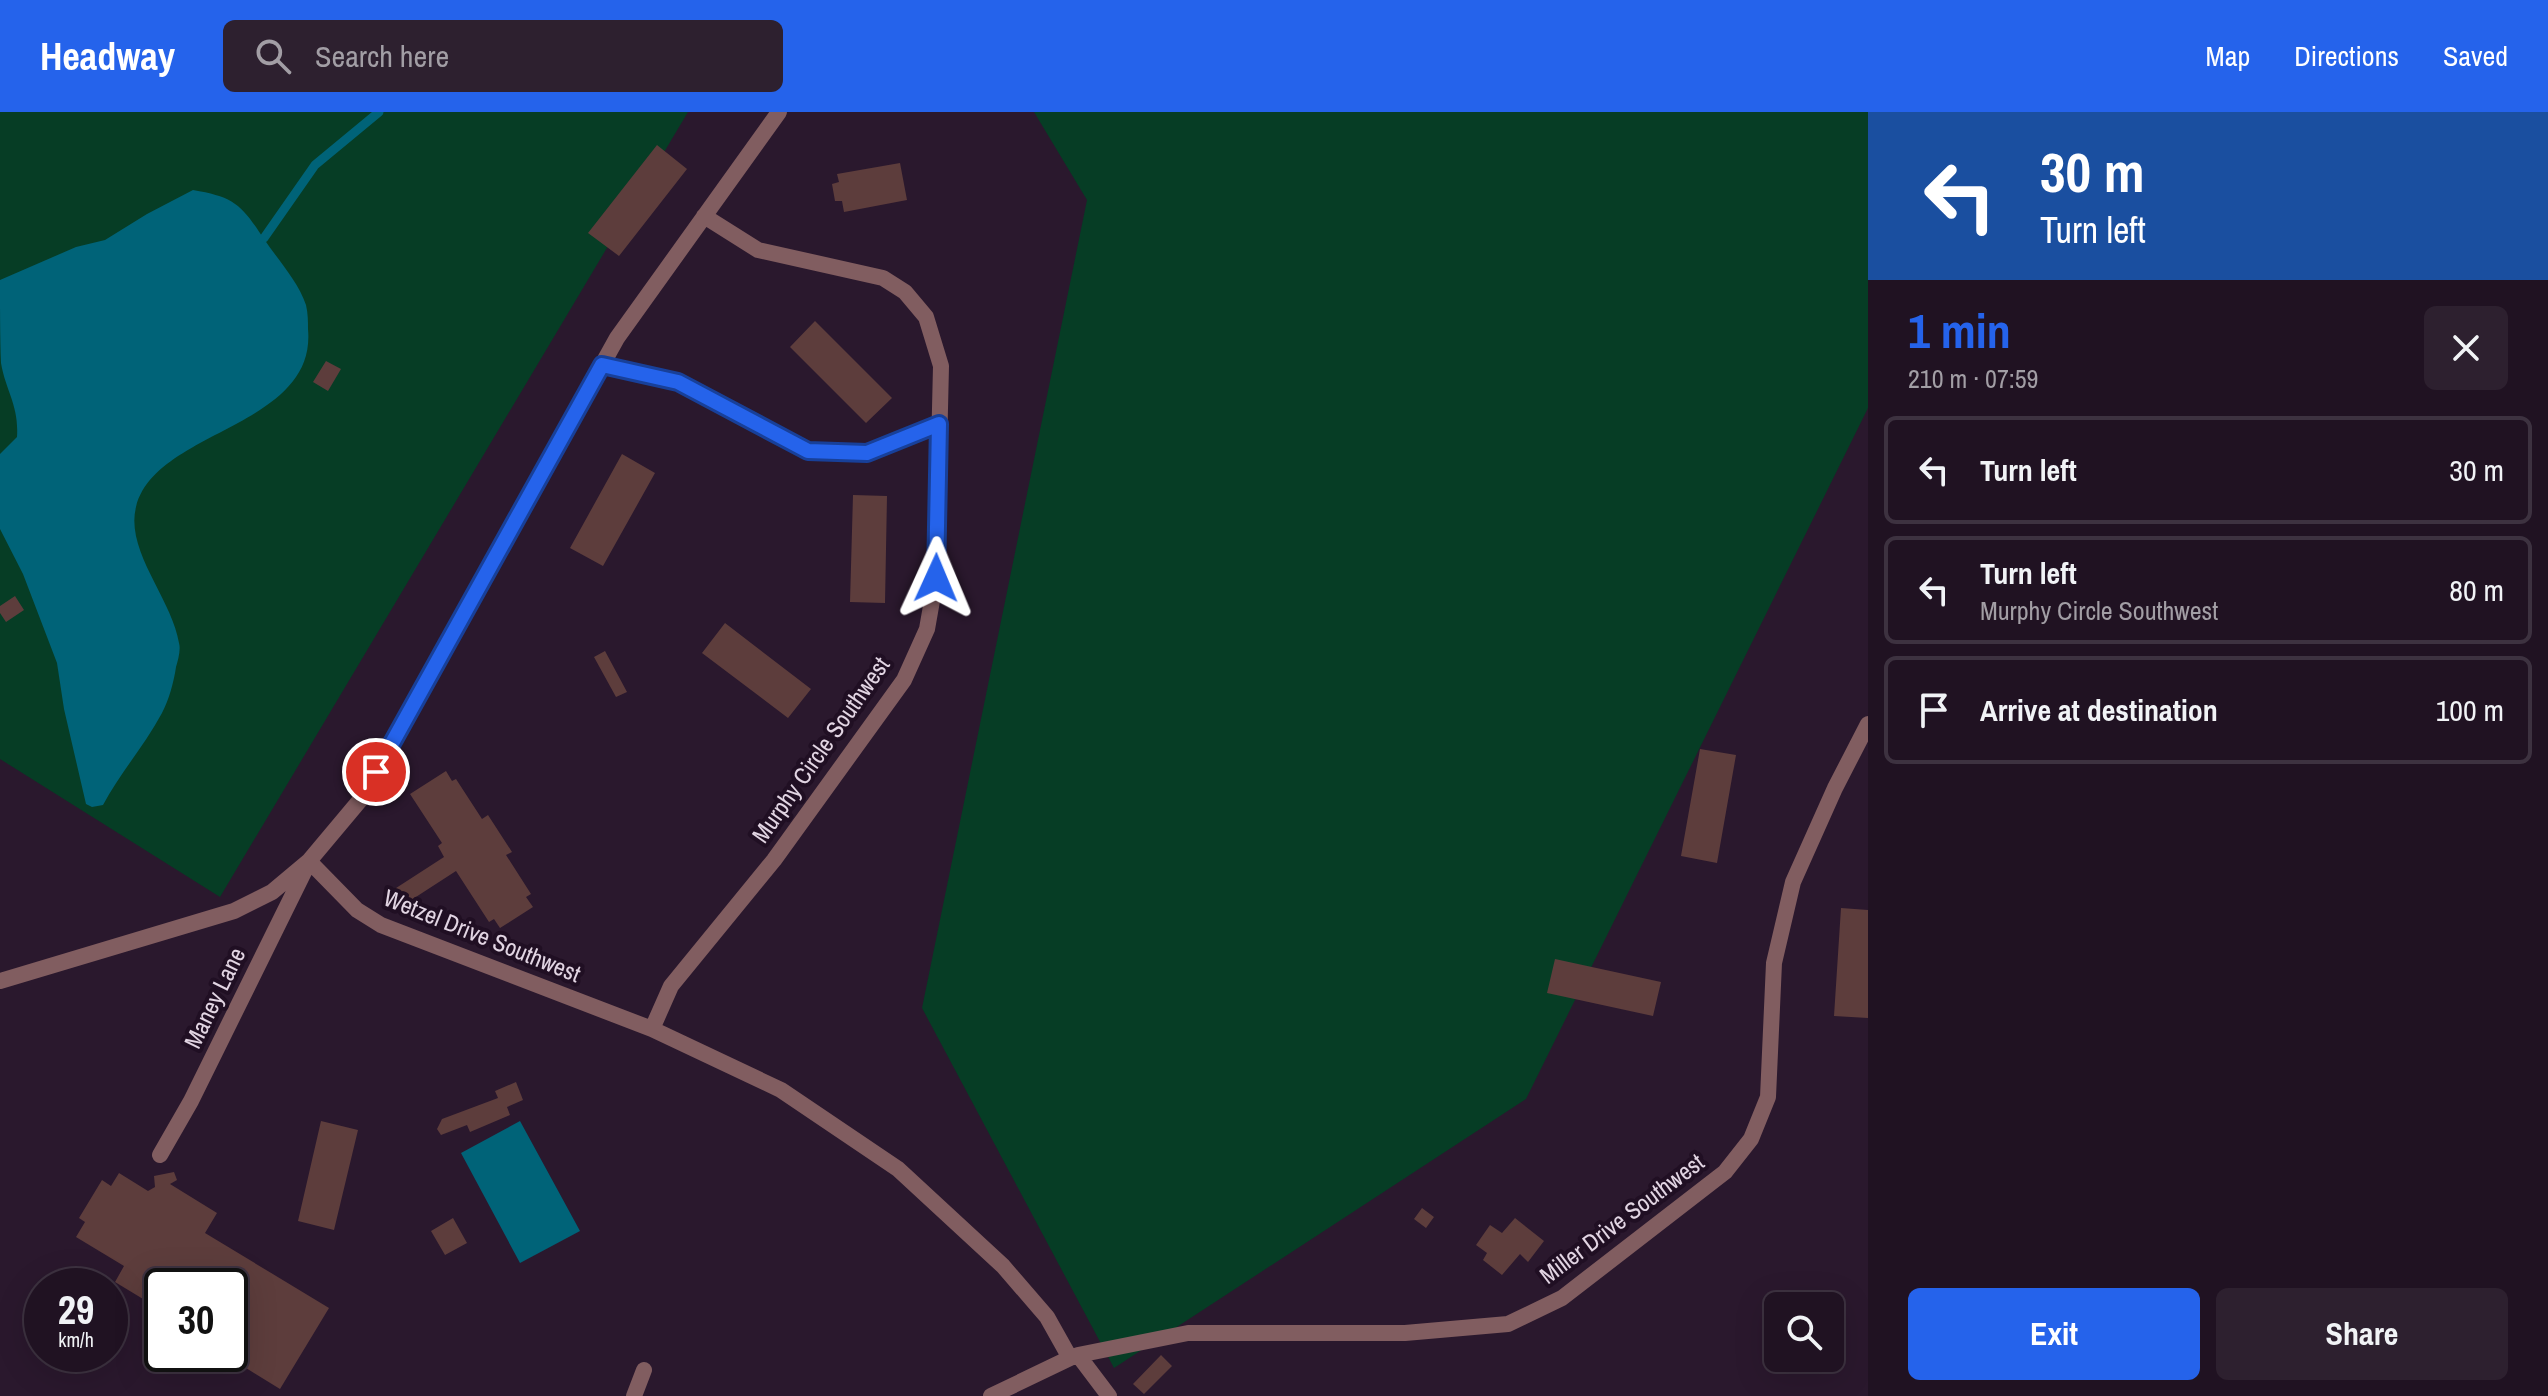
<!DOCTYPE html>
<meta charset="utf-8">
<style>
:root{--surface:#201222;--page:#2d202f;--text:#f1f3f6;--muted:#a29ea5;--line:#3d3240;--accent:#2563eb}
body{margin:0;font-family:"Archivo Narrow",sans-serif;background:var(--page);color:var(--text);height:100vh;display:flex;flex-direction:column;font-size:30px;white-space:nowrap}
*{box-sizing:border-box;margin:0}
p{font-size:26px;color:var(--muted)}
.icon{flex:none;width:44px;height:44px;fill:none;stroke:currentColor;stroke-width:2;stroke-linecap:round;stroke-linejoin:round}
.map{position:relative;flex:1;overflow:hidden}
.details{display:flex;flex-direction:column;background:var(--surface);width:680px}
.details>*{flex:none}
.banner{background:#1a4fa0;color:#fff;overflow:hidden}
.buttons{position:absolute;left:1764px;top:1180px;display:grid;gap:16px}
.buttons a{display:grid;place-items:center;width:80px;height:80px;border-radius:12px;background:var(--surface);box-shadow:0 8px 32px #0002,0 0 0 2px var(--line);font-size:40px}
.speed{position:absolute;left:24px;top:1156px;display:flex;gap:16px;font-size:40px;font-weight:700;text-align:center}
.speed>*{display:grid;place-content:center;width:104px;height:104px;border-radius:50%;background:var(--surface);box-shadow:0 8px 32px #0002,0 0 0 2px var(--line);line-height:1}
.speed small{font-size:20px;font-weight:400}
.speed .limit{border:4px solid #111;border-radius:12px;background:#fff;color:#111}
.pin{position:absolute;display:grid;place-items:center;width:68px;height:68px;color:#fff;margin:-34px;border:4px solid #fff;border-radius:50%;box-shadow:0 2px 8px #0007}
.me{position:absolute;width:88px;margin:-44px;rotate:1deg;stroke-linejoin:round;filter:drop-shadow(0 0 6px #0008)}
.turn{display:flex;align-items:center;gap:28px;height:168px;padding:0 40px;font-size:36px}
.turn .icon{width:104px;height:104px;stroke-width:2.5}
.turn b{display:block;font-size:56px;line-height:68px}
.round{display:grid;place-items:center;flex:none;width:84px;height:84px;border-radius:12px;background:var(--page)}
.overview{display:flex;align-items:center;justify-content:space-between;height:136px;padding:0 40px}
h1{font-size:48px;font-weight:700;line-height:60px;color:var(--accent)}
.action{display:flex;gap:16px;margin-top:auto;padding:16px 40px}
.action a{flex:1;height:92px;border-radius:12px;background:var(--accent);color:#fff;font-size:32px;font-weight:700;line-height:92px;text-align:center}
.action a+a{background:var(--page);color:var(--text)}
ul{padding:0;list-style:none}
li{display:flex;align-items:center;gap:24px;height:108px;margin:0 16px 12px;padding:0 24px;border:4px solid var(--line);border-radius:12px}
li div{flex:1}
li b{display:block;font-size:30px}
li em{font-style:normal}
header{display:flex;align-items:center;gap:48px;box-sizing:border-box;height:112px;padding:0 40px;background:var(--accent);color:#fff}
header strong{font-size:38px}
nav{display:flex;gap:44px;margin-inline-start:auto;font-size:28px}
.search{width:560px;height:72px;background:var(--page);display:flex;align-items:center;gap:20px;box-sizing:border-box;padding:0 28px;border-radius:12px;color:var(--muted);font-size:30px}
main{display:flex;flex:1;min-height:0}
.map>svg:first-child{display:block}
.green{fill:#063d25}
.water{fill:#006378}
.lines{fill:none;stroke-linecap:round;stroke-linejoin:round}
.stream{stroke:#006378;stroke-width:9}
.building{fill:#5d3d3c}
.lane{stroke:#815d60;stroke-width:14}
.street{stroke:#815d60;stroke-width:16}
.route-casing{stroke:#184099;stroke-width:20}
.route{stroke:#2563eb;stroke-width:14}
.labels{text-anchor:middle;stroke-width:8;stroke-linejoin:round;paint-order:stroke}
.street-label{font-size:24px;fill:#e2d5e3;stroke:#200f23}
</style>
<header>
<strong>Headway</strong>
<div class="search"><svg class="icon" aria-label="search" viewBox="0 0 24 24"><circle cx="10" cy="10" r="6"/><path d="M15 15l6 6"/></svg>Search here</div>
<nav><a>Map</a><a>Directions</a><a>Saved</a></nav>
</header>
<main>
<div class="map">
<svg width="1868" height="1284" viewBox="0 0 1868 1284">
<rect width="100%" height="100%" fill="#2a182d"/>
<path class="green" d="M0,0H688L220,785L0,647Z
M1034,0H1868V296L1526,987L1114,1256L922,896L1087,88Z"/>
<path class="water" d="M193,78C234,85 241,92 264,127C278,148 298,169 306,193C308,201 308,210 308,217C317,316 155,317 136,395C125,439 172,487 179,531C181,538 178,548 176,555C174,569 169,588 162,601C145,633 120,661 103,693L92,695L86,692L64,597L57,551L23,462L0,417V342L17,325C19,293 6,280 1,251C0,225 0,194 0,168L76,135L105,128L147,102Z
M520,1009L580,1119L520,1151L461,1041Z"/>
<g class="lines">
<path class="stream" d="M264,126L315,53L379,0"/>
</g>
<path class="building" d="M657,33L687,57L619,144L588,121Z
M900,51L907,88L844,100L842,89H835L832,72L839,70L837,62Z
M815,209L892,286L866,311L790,235Z
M326,249L341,257L328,279L313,270Z
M622,342L655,361L603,454L570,436Z
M853,383L887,384L885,491L850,490Z
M15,484L24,498L6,510L0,501V494Z
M725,511L811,577L788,606L702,541Z
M605,539L627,580L616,585L594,545Z
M1700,637L1736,643L1717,751L1681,744Z
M446,659L452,669L456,667L482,707L488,703L512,740L506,743L531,782L526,785L533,795L500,816L494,807L489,810L456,759L402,794L393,778L444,745L438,734L442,731L410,682Z
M1841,796L1868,798V906L1834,904Z
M1555,847L1661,870L1653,904L1547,881Z
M516,970L523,988L507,995L510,1003L470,1020L467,1013L441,1023L437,1017L442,1007L498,986L495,979Z
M321,1009L358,1018L334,1118L298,1109Z
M174,1060L177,1068L170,1072L217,1101L205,1121L329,1196L280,1277L238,1251L247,1236L230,1225V1174H162V1184L154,1180L148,1190L115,1170L124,1154L76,1125L85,1110L79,1106L102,1068L111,1074L119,1061L148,1079L155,1075L154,1064Z
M1422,1096L1434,1105L1426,1116L1414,1107Z
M453,1106L467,1131L445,1143L431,1119Z
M1515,1106L1544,1129L1528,1150L1520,1142L1502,1163L1483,1148L1487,1141L1476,1133L1490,1113L1502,1121Z
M83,1163L100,1174H75Z
M1161,1243L1172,1254L1144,1282L1133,1272Z"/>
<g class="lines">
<path class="lane" d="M602,253L678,270L808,339L867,341L939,312"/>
<path class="street" d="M309,749L357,798L381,813L652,917L781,978L898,1057L1003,1154L1047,1205L1070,1246L991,1284
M0,869L234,799L272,780L309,749L361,687L617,226L779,0
M652,917L671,874L774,748L904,568L927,517L936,466L941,254L926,205L905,180L883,166L758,138L704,104
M160,1043L191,989L307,754
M634,1284L644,1258
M1109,1284L1078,1243L1188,1221H1405L1508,1212L1562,1186L1725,1060L1751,1027L1768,985L1774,851L1793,770L1835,676L1868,612"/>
</g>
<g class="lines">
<g class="route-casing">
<path id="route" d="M376,660L602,253L678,270L808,339L867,341L939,312L936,466"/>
</g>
<use href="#route" class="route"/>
</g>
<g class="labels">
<g class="street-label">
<text transform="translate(821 638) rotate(-55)" y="8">Murphy Circle Southwest</text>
<text transform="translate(482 824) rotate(22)" y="8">Wetzel Drive Southwest</text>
<text transform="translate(215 886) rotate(-64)" y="8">Maney Lane</text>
<text transform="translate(1622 1107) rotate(-37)" y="8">Miller Drive Southwest</text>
</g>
</g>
</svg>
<div class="buttons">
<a><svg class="icon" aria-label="search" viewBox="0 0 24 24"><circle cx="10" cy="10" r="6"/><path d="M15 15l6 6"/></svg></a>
</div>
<div class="speed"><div>29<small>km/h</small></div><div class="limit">30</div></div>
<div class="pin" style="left:376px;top:660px;background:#d93025"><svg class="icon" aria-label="arrive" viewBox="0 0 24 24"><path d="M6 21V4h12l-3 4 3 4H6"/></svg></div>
<svg class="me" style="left:936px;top:466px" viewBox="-20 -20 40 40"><path d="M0-17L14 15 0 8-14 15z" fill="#2563eb" stroke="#fff" stroke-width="4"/></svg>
</div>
<section class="details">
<div class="banner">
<div class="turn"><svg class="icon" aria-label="left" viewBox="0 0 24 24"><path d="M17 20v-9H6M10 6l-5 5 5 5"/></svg><div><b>30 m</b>Turn left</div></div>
</div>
<div class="overview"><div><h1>1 min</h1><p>210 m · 07:59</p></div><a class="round"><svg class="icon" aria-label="close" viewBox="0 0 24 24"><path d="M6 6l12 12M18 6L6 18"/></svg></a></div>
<ul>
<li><svg class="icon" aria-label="left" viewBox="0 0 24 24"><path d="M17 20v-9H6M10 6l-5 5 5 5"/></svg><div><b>Turn left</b></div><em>30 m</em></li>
<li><svg class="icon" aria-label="left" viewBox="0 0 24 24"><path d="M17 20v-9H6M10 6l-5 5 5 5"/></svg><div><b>Turn left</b><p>Murphy Circle Southwest</p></div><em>80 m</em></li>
<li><svg class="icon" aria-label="arrive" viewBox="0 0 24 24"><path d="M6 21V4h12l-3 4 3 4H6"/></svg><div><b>Arrive at destination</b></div><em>100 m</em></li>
</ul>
<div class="action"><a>Exit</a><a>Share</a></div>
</section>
</main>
